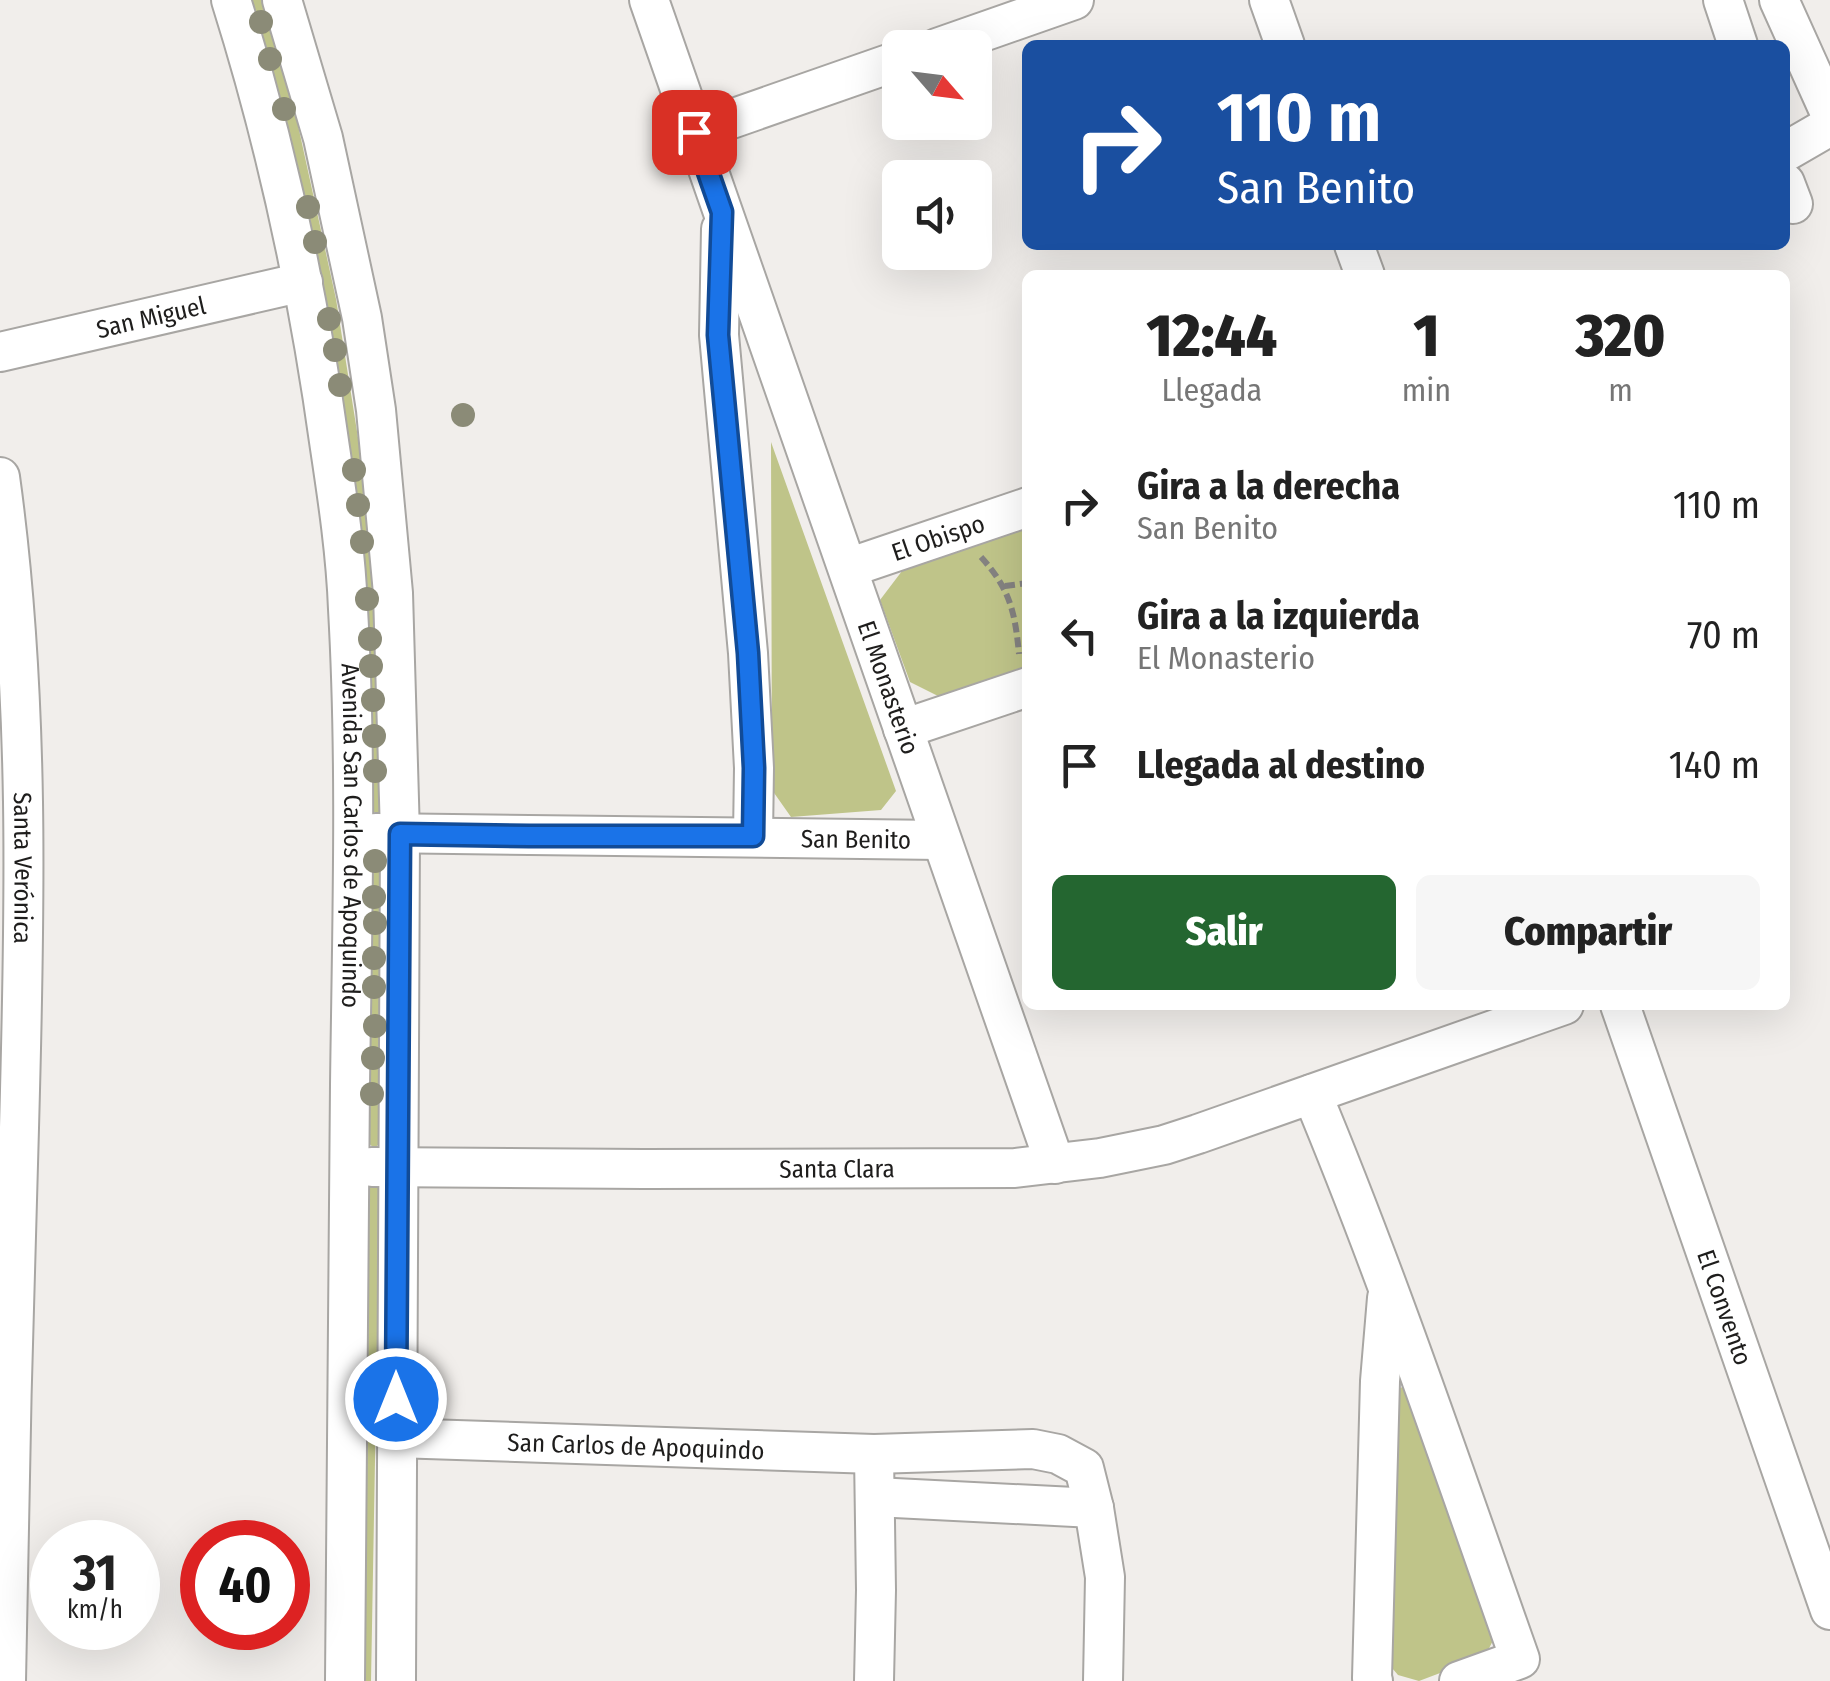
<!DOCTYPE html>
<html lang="es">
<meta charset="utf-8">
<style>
:root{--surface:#fff;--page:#f6f6f6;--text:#222;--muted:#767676;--accent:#246630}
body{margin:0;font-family:"Fira Sans Condensed",sans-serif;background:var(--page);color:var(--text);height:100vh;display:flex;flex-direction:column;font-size:38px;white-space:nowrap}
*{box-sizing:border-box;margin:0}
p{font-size:32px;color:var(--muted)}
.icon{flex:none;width:55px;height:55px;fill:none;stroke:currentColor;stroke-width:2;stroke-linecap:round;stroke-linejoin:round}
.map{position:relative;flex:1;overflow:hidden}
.panel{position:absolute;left:1022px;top:270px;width:768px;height:740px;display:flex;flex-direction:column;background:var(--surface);border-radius:15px;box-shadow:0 10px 40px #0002}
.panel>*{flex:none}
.top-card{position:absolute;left:1022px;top:40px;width:768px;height:210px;border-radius:15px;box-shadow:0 10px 40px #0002;background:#1a4fa0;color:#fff;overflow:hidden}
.needle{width:65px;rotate:118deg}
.tools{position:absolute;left:882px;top:30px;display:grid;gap:20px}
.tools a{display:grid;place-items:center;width:110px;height:110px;border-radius:15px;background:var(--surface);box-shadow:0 10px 40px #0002;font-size:50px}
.speed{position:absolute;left:30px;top:1520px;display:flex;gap:20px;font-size:50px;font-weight:700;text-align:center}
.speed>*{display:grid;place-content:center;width:130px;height:130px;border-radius:50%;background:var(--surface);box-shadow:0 10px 40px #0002;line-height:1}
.speed small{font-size:25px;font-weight:400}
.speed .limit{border:15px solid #d22;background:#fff;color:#111}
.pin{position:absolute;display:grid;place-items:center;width:85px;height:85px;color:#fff;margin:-42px;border-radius:20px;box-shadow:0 5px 15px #0006}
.me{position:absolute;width:110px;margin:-55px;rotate:0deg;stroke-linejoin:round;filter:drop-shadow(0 0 8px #0008)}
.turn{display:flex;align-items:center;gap:35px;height:210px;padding:0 30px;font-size:45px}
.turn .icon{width:130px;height:130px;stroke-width:2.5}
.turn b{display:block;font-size:70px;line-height:85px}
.eta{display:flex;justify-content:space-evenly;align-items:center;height:170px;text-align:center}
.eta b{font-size:60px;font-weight:800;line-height:70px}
.cta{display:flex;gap:20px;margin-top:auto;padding:20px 30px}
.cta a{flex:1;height:115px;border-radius:15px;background:var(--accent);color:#fff;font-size:40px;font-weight:800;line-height:115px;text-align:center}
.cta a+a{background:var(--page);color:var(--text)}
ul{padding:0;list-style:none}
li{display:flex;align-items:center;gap:30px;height:130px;padding:0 30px}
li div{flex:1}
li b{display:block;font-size:38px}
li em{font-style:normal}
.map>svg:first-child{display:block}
.green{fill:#bfc489}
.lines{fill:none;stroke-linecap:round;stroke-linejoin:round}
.minor-casing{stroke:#a8a6a3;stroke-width:42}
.path{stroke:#848280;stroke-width:6;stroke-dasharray:10 5;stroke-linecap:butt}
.minor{stroke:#fff;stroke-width:38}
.tree{fill:#8b8b77}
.route-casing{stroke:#114b97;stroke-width:25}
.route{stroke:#1a73e8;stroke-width:18}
.labels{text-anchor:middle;stroke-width:9;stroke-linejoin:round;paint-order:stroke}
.street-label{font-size:25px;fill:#1e1d1c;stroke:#f1eeeb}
</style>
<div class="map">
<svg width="1830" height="1681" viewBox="0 0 1830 1681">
<rect width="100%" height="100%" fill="#f1eeeb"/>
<path class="green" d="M246,0H261L287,75L336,299L359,444L376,611L384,810L380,814L373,812L364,629Z
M771,442L896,791L881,810L791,817L772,790Z
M1027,526V669L944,699L910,682L880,600L902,571Z
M378,851L384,854L381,1143L374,1148L366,1141L371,858Z
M375,1182L380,1187L371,1681H359L365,1191L369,1183Z
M1407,1386L1498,1631L1485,1656L1419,1681L1398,1675L1386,1661L1392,1390Z"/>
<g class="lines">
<g class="minor-casing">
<g id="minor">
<path id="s1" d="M231,0C277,146 309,296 330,448C338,501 346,555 348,609C357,767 352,927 350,1085C348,1284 347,1482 345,1681"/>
<path d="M282,0L323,138L362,318L376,410L393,593L400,834L396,1681"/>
<path id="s2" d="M649,0L1055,1164"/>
<path d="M1269,0L1285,45"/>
<path d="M1723,0L1738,45"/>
<path d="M1779,0L1830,113"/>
<path d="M937,48L1074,0"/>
<path d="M694,132L900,60"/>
<path d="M1785,152L1830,126"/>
<path d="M1785,183L1793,204"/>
<path d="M721,229L719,335L748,653L754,768L753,836"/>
<path d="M1354,245L1365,275"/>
<path id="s3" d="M0,352L303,282"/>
<path id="s4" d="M0,477C30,693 25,911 19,1128C13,1312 9,1497 6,1681"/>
<path id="s5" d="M848,568L1028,507"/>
<path d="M903,729L1028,687"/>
<path id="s6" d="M376,833L941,840"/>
<path id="s7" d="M1620,1005L1830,1610"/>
<path d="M1312,1094C1389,1279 1453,1470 1520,1659L1459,1681"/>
<path id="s8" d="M372,1167L644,1169L1015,1168L1100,1158L1164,1145L1198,1134L1564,1005"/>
<path id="s9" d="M396,1438L874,1454L1033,1449L1058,1454L1084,1468L1094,1508L1105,1577L1103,1681"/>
<path d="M874,1454L876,1590L874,1681"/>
<path d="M875,1497L1094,1508"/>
<path d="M1373,1681L1372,1678L1380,1381L1387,1298"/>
</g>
</g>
<path class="path" d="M981,557C1010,589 1015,612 1019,654
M1005,586L1028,583"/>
<use href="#minor" class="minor"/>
</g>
<g class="tree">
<circle cx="261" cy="22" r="12"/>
<circle cx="270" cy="59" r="12"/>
<circle cx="284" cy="109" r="12"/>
<circle cx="308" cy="207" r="12"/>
<circle cx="315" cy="242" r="12"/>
<circle cx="329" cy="319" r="12"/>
<circle cx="335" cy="350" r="12"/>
<circle cx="340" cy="385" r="12"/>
<circle cx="463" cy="415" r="12"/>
<circle cx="354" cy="470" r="12"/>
<circle cx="358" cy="505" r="12"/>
<circle cx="362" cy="542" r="12"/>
<circle cx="367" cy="599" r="12"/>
<circle cx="370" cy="639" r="12"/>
<circle cx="371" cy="666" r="12"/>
<circle cx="373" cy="700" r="12"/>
<circle cx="374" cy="736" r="12"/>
<circle cx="375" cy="771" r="12"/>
<circle cx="375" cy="861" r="12"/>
<circle cx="374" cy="897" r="12"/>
<circle cx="375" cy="923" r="12"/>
<circle cx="374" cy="958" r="12"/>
<circle cx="374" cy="987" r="12"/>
<circle cx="375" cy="1026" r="12"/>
<circle cx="373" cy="1058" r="12"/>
<circle cx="372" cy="1094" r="12"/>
</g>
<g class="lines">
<g class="route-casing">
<path id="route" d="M396,1399L400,834L529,836H753L754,768L748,653L718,335L722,212L694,132"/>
</g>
<use href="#route" class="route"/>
</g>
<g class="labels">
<g class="street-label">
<text dy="9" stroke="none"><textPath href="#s3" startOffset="155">San Miguel</textPath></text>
<text dy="9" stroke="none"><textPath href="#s5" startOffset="95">El Obispo</textPath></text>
<text dy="9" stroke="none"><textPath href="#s2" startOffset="728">El Monasterio</textPath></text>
<text dy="9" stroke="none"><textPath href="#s1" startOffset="848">Avenida San Carlos de Apoquindo</textPath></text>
<text dy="9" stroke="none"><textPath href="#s6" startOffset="480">San Benito</textPath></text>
<text dy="9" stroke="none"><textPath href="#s4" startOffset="392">Santa Verónica</textPath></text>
<text dy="9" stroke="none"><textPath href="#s8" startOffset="465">Santa Clara</textPath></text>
<text dy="9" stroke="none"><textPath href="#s7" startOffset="320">El Convento</textPath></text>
<text dy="9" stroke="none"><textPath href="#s9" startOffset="240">San Carlos de Apoquindo</textPath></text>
</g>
</g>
</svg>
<div class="tools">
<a><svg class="needle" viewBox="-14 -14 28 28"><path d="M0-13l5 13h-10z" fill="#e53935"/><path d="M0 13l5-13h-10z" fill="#767676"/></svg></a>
<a><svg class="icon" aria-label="sound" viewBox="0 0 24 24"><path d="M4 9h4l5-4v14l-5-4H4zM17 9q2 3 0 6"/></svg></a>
</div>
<div class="speed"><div>31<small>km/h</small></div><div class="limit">40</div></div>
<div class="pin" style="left:694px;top:132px;background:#d93025"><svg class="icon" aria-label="arrive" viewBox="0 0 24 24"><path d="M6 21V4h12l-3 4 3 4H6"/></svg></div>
<svg class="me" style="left:396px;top:1399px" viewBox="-20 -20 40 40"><circle r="17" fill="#1a73e8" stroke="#fff" stroke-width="3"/><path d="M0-11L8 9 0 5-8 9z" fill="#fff"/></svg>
<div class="top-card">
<div class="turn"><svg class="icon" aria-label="right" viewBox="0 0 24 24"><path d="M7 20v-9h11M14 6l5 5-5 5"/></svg><div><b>110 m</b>San Benito</div></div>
</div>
<section class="panel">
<div class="eta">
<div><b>12:44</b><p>Llegada</p></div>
<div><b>1</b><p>min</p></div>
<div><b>320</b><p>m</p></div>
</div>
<ul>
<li><svg class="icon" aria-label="right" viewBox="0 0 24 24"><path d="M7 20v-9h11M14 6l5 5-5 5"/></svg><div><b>Gira a la derecha</b><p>San Benito</p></div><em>110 m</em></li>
<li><svg class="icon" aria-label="left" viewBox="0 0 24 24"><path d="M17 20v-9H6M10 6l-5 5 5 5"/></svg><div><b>Gira a la izquierda</b><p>El Monasterio</p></div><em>70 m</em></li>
<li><svg class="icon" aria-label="arrive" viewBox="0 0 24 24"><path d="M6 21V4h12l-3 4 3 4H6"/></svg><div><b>Llegada al destino</b></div><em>140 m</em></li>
</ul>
<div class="cta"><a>Salir</a><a>Compartir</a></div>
</section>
</div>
